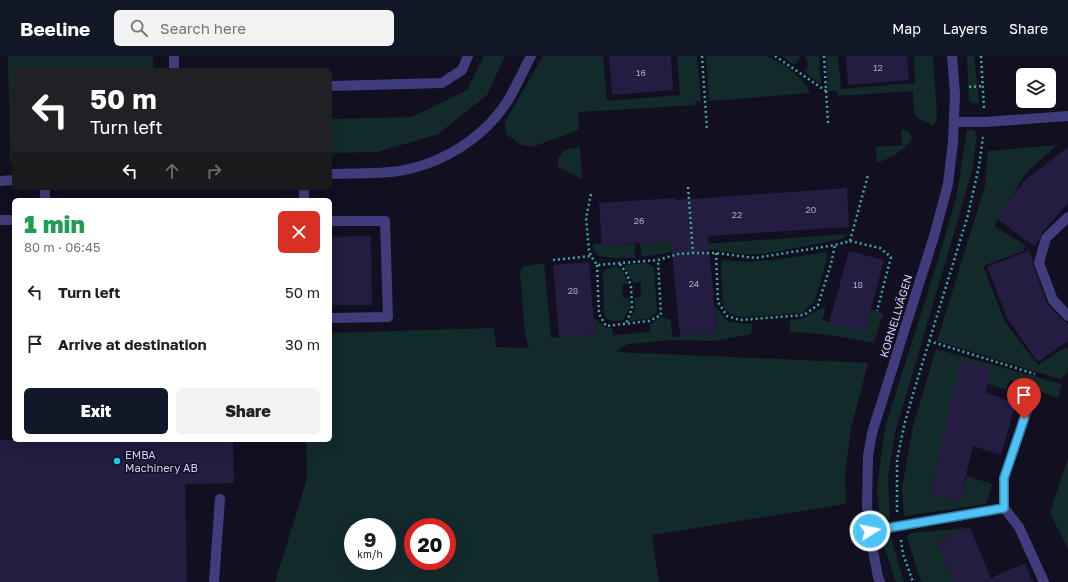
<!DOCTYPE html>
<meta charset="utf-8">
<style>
:root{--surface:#fff;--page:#f2f2f2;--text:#202124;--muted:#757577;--accent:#111827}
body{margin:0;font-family:"Golos Text",sans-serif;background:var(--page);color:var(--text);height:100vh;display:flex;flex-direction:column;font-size:15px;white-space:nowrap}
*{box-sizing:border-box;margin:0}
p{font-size:13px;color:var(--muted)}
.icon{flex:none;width:22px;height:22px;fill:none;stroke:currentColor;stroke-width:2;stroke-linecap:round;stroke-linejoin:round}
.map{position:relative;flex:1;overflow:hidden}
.drawer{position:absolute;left:12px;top:142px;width:320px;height:244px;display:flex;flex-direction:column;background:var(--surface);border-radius:6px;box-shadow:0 4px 16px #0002}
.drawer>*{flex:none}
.banner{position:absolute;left:12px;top:12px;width:320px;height:122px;border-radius:6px;box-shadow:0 4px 16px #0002;background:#202124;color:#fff;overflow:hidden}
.buttons{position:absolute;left:1016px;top:12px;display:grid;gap:8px}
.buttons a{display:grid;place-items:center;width:40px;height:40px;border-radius:6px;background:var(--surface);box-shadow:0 4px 16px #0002;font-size:20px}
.speed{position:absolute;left:344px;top:462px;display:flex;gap:8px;font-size:20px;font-weight:700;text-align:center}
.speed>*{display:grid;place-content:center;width:52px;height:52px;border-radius:50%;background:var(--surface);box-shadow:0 4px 16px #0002;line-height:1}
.speed small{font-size:10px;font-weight:400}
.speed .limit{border:6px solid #d22;background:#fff;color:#111}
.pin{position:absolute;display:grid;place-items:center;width:34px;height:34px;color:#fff;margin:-41px -17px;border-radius:50% 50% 50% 0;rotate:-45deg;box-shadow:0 0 4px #0007}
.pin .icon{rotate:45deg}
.me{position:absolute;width:44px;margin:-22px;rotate:80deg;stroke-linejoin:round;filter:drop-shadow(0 0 3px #0008)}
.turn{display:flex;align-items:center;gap:14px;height:84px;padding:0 12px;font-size:18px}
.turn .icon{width:52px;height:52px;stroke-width:2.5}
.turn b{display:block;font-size:28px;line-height:34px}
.lanes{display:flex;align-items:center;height:38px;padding:0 12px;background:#0003;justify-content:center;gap:20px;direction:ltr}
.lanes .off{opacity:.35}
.round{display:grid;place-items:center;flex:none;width:42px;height:42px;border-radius:6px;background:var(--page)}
.summary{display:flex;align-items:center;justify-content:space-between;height:68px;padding:0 12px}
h1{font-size:24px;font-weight:800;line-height:30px;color:#1e9e55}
.primary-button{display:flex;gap:8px;margin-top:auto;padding:8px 12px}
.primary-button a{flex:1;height:46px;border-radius:6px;background:var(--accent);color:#fff;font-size:16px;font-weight:800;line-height:46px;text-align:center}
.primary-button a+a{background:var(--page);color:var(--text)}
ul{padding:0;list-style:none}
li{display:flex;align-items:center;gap:12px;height:52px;padding:0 12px}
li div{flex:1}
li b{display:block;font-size:15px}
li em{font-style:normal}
header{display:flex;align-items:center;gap:24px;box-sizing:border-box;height:56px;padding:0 20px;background:var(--accent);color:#fff}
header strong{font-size:19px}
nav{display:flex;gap:22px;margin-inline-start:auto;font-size:14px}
.search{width:280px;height:36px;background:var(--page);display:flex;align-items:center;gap:10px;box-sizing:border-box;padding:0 14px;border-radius:6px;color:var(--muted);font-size:15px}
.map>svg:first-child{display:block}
.green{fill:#122b2a;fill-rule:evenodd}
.building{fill:#241c41}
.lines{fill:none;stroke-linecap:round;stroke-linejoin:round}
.path{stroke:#36aba7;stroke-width:2.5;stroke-dasharray:2 3;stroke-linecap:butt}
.lane{stroke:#413d7d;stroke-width:10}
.street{stroke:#413d7d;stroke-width:10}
.route-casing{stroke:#337fa1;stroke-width:10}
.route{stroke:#4fc3f7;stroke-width:7}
.poi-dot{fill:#10cfea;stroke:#120f21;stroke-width:1.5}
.labels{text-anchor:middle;stroke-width:3;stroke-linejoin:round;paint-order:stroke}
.number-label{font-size:9px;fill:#aba4cd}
.street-label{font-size:11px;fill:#d8d2fc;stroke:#120f21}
.poi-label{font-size:11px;fill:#d8d2fc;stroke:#120f21;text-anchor:start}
</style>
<header>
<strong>Beeline</strong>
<div class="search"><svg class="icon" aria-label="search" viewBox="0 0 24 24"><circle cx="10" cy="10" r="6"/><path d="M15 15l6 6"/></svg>Search here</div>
<nav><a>Map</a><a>Layers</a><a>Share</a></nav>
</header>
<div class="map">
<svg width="1068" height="526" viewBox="0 0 1068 526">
<rect width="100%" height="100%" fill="#120f21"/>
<path class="green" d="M8,0H153V14H14V106H10Z
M484,0H505L487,39L438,78L378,96L330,97V63L412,61L467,34Z
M543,0H603L607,45L680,39L677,0H697L701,45H695L696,49L578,56L579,74L532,91L521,89L506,78L505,66Z
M706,0H768L790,13L807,30L810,37L709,45Z
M782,0H801L795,8L791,7Z
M805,0H819L821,29L805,16C808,10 809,6 805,0Z
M826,0H838L841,33L915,27L914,0H933L937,60L934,70L920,63L914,58L913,35L838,40L837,35H828Z
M967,0H974L979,48L972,47L969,44Z
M901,73L910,77L912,83C903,95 891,102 877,107L876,91L902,89Z
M967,74H974L977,79L972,115L895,377L888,422L890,463L880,462L877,433L885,371L937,207L956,143Z
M1057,89L1026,117L994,170L1025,189L1023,195L983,210L1005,266L1038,309L1066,291L1068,294V316L1060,323L937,285L985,130L988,95Z
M580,91L582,123L558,111V102L565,94Z
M849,178L842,183L764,198H740L696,191L704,188Z
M678,185L680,192L667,197L642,201L640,187Z
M592,188H602V190L635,188V202H612L597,199Z
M827,196V202L815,245L802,257L748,261L735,260L726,255L723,251L721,208L723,204L747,206L781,203Z
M544,207L551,282L595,279L594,262L604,271L612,272L613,279L650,276V269L660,261L671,264L672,281L717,277L715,250L728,266L752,268V274L750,278L715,285L672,284L628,288L616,296L868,307L851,372L845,418L846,448L652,479L659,526H275L307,423L306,384H330V277L494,272L496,291L529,292L525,278L520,216L523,211ZM353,471H387V505H353ZM413,471H447V505H413Z
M647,207L654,211L657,256L649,263L629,265L635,253L634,242L641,241V226L633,227L624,209Z
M616,210L623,216L628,228H622L623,242H629L630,251L623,264L612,265L607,263L604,258L603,217L607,213Z
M826,251L822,264L865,276L871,254L883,258L874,287C846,281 819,277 790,276V264L802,263L818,254Z
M936,293L1062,328L1058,342L1010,324L1006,334L988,328L991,312L961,305L930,438L960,445L967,420L992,428L986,448L904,460L902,433L913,370Z
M1068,402V493L1050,457Z
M970,472L937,486L954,526H921L907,481L910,477Z
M891,482L904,526H896L883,488Z"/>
<path class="building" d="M609,0H671L673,34L612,39Z
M846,0H907L909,24L848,29Z
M1068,91V147L1041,178L1039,184L1034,190L996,162L1024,125Z
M847,132L849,171L708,180L717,277L680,280L671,185L602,190L599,147L675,142L676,144Z
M371,180L372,249H330V181Z
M1029,194L1033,205V209L1047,247L1063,264L1068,268V285L1038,306L1008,264L987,211Z
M849,195L884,204L865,276L829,267Z
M589,206L595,279L559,282L553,209Z
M961,304L992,312L986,337L1016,347L1001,399L973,390L960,445L930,438Z
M0,384H233L234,427L185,428L187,526H0Z
M970,472L991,522L1025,507L1033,526H954L937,486Z"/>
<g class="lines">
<path class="path" d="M702,0L707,74
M775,0L826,35
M824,0L828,67
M981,0L984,52
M969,31L983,30
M688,131L693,197
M591,138L586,162L589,194L591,200L597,209L658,204L678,198L693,197H716L755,202L835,189L850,185L868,119
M850,185L880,192L891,201L877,255
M716,197L718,246L727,260L740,264L804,259L818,249L831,208L835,189
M553,204L591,200
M620,208L627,218L631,231L632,252L626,268
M597,209L599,258L606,270L649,265L661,259L658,204
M929,285L1035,318
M897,456V404L904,370L913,338L968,159L979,110L983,81
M901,484L903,498L913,526"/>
<path class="lane" d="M174,0V14
M330,30L442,27L462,14L468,0
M954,66H985L1068,60
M304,132V144
M45,144V132
M1068,161L1046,182L1039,207L1053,244L1068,260
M0,164H14
M330,165H385L388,261L330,262
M1004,452L1019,471L1044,526
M870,475L1004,452V422L1034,334
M214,526L220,443"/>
<path class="street" d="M330,118C350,117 371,118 391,116C437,111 481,85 507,46C516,31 523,15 531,0
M0,125L14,124
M880,526L878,521L872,489L867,450L868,400L872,377L935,177L948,128L953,86L955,38L952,0"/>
</g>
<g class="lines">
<g class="route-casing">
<path id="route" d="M870,475L1004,452V422L1024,363"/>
</g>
<use href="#route" class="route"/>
</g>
<circle class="poi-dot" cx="117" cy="405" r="4"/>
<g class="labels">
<g class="number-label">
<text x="878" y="15">12</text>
<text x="641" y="20">16</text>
<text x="811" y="157">20</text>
<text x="737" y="162">22</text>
<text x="639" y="168">26</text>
<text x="694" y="231">24</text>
<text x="858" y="232">18</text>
<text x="573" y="238">28</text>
</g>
<g class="street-label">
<text transform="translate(896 260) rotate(-73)" y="4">KORNELLVÄGEN</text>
</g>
<g class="poi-label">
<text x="125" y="403">EMBA<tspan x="125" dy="13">Machinery AB</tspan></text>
</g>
</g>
</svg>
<div class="buttons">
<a><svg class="icon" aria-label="layers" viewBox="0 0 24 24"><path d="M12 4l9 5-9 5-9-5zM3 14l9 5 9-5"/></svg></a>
</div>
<div class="speed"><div>9<small>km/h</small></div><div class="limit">20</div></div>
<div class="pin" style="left:1024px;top:363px;background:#d93025"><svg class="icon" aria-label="arrive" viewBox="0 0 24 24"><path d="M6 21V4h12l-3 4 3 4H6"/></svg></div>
<svg class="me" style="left:870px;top:475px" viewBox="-20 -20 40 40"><circle r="17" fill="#4fc3f7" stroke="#fff" stroke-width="3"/><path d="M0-11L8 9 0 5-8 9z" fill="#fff"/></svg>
<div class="banner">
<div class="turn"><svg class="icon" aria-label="left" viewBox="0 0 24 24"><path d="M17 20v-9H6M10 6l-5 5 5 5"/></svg><div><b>50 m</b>Turn left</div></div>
<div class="lanes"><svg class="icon" aria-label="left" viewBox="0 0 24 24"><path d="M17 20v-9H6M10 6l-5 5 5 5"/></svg><svg class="icon off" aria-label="ahead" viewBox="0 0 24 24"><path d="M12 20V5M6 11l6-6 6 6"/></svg><svg class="icon off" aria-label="right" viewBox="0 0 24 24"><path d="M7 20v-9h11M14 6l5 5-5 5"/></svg></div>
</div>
<section class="drawer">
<div class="summary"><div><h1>1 min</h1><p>80 m · 06:45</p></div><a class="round" style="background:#d93025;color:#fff"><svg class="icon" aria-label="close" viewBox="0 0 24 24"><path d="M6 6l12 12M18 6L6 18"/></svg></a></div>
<ul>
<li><svg class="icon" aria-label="left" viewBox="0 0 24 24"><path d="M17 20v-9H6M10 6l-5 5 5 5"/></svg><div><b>Turn left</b></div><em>50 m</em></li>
<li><svg class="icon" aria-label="arrive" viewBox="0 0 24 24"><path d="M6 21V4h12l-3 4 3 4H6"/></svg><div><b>Arrive at destination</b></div><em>30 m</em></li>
</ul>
<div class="primary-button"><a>Exit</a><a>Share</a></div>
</section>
</div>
